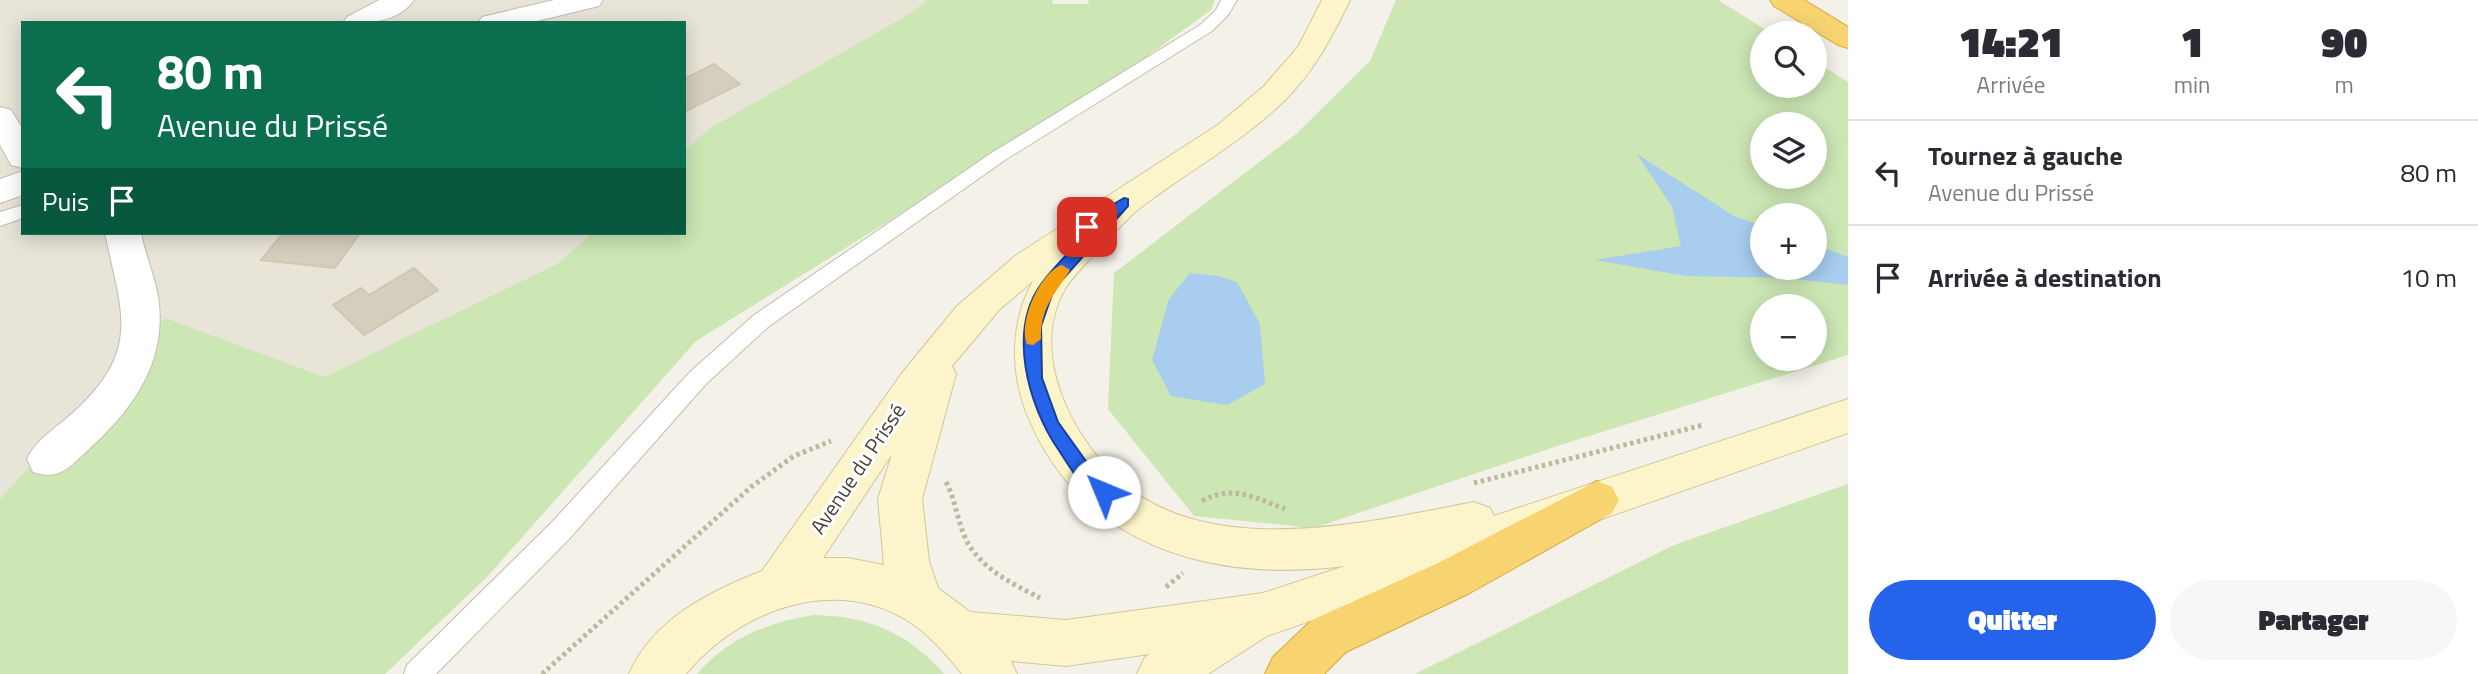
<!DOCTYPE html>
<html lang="fr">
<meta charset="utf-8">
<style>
:root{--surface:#fff;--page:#f7f7f7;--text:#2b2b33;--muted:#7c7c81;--line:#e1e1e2;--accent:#2563eb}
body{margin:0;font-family:"Titillium Web",sans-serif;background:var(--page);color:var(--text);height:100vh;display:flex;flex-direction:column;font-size:26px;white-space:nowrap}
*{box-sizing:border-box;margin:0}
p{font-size:23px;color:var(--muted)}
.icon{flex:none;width:38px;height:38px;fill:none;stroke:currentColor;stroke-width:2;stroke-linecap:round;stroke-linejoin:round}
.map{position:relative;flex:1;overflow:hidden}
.side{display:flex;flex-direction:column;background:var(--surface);width:630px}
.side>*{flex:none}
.hud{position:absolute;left:21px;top:21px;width:665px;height:214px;border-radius:0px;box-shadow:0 4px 18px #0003;background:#0b6e4f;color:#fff;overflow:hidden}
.fabs{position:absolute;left:1750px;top:21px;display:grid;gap:14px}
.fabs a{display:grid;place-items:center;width:77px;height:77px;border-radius:50%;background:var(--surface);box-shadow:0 4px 18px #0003;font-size:35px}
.pin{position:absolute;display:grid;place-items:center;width:60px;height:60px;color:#fff;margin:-30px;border-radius:14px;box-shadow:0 4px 10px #0006}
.me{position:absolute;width:77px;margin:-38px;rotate:315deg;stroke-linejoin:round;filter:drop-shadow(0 0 5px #0008)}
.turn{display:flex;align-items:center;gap:24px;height:147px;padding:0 21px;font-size:32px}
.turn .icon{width:91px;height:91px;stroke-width:2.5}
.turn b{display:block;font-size:49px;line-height:60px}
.then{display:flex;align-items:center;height:66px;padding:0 21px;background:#0003;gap:14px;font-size:26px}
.eta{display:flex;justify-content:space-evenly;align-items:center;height:119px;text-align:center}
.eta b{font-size:42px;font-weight:800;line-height:49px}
.button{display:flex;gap:14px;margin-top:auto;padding:14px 21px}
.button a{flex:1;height:80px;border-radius:42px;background:var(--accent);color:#fff;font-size:28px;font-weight:800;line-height:80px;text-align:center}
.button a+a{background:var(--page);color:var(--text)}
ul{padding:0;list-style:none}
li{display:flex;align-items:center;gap:21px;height:105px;padding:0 21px;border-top:2px solid var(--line)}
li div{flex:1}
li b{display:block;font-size:26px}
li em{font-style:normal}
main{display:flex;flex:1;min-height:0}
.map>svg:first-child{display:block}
.residential{fill:#e8e4d8}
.green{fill:#cce6b4;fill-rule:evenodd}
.water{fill:#a8cdee}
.building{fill:#d5cebf;stroke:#d0c6b2;stroke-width:2}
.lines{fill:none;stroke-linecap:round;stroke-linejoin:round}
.service-casing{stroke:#c2bdaf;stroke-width:2}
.minor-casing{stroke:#c2bdaf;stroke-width:2}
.secondary-casing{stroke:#d2c79a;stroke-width:2}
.motorway-casing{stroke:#d8aa40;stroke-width:2}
.path{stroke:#c0b79e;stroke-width:5;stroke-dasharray:3.5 3.5;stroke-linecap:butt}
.service{fill:#fff;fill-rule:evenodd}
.minor{fill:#fff;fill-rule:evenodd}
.secondary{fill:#fcf4cb;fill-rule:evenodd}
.motorway{fill:#f8d470;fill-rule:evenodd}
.route{fill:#2563eb;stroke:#184099;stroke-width:2}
.slow{fill:#f59e0b}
.labels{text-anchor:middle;stroke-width:6;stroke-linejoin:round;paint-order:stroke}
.street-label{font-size:21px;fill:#474238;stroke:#fff}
</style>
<main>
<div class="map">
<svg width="1848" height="674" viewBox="0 0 1848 674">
<rect width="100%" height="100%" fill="#f4f1e9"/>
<path class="residential" d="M0,0H927L909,14L710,128L684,151V23H23V233H592L557,264L324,377L165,319L0,499Z"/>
<path class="green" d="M927,0H1052L1053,4H1089L1088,0H1215L1211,10L1109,84L696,341L487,577L385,674H0V499L165,318L324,377L557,264L592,233H684V151L710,128L909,14Z
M1396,0H1718L1771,33H1762V86H1815V61L1848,82V355L1554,447L1314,528L1194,516L1108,409L1114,273L1296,134L1370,61ZM1762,124H1815V177H1762ZM1762,215H1815V268H1762ZM1762,306H1815V359H1762Z
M1848,484V674H1415L1674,545Z
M814,615C868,616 909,633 944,674H697C727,638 769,622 814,615Z"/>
<path class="water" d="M1637,154L1734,216L1762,226V268H1815V245L1848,257V285L1787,278L1686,276L1595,260L1681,246L1672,207Z
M1190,273L1218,276L1237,282L1260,324L1265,384L1227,405L1171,396L1152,360L1169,299Z"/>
<path class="building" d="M714,64L740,84L684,112V79Z
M283,233H360L335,268L261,260Z
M414,268L438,290L364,335L333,305L361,288L369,295Z"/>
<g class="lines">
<g class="service-casing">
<path id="service" d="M1221,0H1237L1228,15L1212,31L1005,160L768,327L706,384L570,538L436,674H404L407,665L552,522L690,372L754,315L993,152L1200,25L1216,10Z
M23,205V218L0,226V212Z"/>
</g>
<g class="minor-casing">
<path id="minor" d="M379,0H414C398,23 368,23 343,23L347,17Z
M554,0H603L599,6L529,23H478L482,17Z
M0,107L11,110L23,129V168L11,165L0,145Z
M23,171V195L0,203V179Z
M105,233H141C145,254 154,274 158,296C168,361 134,408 88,450C69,467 60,481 33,472L27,459C37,438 59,426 76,410C142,348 121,311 105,233Z"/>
</g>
<g class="secondary-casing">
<path id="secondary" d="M1322,0H1350C1332,37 1314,72 1284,101C1240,144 1188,171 1140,208C1127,218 1115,233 1103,245C1091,259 1075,273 1065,289C1031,349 1066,423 1107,468C1195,565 1363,523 1474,502L1490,508L1494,516L1848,399V433L1267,636L1208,674H1137L1145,657L1150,654L1066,666L1011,661L1017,674H962C946,654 929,634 908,621C833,574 738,611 686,674H629C652,620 710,591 762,571L902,373L957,306L1015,256L1219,124L1264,86L1298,47ZM1033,281C1011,320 1010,368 1025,409C1077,546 1210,583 1345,566L1263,593L1066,620L970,612L938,588L929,561L922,499L956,374L952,366L999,310ZM892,454L878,499L884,565L848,558H823Z"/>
</g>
<g class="motorway-casing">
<path id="motorway" d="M1770,0H1804L1848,27V48L1838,45L1774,6Z
M1597,481L1612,487L1619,500L1612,513L1468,594L1346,652L1324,674H1265L1273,657L1312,620L1436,564Z"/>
</g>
<path class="path" d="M946,482C955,499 957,518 964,535C977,567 1011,583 1040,598
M1474,483L1703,425
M1202,501C1232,484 1256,498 1285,509
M1166,587L1183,573
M542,674L751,487L794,456L831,441"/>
<use href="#service" class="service"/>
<use href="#minor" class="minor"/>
<use href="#secondary" class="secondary"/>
<use href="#motorway" class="motorway"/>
</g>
<path class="route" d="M1124,198L1128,199V206L1054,289L1041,326L1042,378L1058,422L1093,471L1113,492L1104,500C1083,492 1070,467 1058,449C1028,405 1007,330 1042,283C1056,264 1074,248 1089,231L1082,230V223Z"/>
<path class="slow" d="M1062,265L1070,270C1055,294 1040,308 1041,339L1033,345L1027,344C1018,323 1040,272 1062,265Z"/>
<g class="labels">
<g class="street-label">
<text transform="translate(858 469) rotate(-56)" y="7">Avenue du Prissé</text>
</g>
</g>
</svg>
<div class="fabs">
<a><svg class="icon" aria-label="search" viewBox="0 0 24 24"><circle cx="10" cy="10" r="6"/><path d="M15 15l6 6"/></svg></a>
<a><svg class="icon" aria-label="layers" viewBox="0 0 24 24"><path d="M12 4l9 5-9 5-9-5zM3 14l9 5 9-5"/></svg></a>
<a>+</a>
<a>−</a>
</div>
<div class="pin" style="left:1087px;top:227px;background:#d93025"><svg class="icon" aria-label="arrive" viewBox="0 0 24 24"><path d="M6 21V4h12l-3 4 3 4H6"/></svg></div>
<svg class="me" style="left:1104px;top:492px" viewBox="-20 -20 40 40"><circle r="19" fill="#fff"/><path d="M0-13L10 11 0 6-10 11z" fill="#2563eb"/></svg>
<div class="hud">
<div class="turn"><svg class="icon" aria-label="left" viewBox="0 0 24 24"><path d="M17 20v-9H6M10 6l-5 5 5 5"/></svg><div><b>80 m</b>Avenue du Prissé</div></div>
<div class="then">Puis<svg class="icon" aria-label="arrive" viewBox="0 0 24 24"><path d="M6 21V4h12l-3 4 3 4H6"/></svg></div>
</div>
</div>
<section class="side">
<div class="eta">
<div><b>14:21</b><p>Arrivée</p></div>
<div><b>1</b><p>min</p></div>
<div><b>90</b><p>m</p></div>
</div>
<ul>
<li><svg class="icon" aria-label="left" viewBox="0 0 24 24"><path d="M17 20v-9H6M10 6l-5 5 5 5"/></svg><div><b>Tournez à gauche</b><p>Avenue du Prissé</p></div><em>80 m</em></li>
<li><svg class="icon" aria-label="arrive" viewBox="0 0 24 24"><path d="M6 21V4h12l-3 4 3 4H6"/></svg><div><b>Arrivée à destination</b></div><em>10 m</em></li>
</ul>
<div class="button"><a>Quitter</a><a>Partager</a></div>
</section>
</main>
